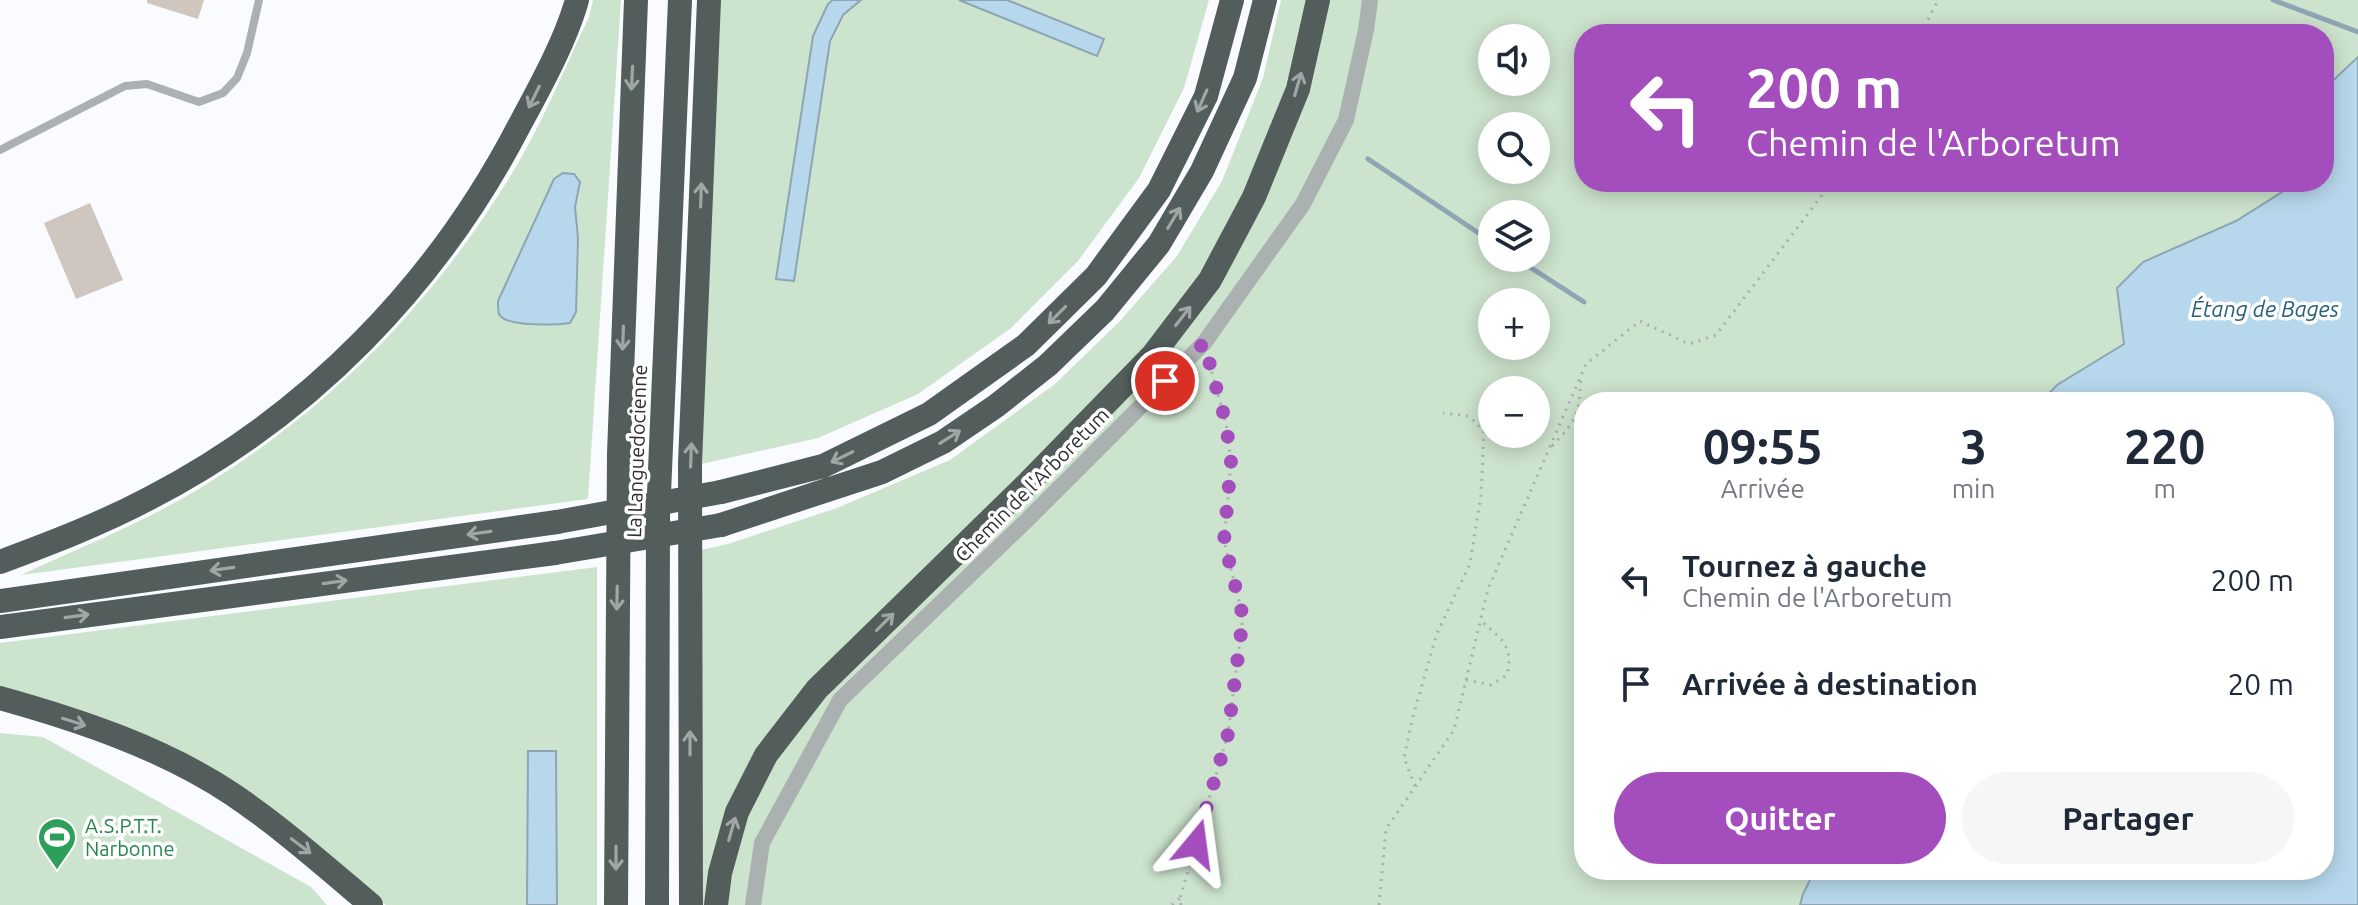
<!DOCTYPE html>
<html lang="fr">
<meta charset="utf-8">
<style>
:root{--surface:#fff;--page:#f6f6f7;--text:#1f2937;--muted:#747a83;--accent:#a34ebc}
body{margin:0;font-family:Ubuntu,sans-serif;background:var(--page);color:var(--text);height:100vh;display:flex;flex-direction:column;font-size:30px;white-space:nowrap}
*{box-sizing:border-box;margin:0}
p{font-size:26px;color:var(--muted)}
.icon{flex:none;width:44px;height:44px;fill:none;stroke:currentColor;stroke-width:2;stroke-linecap:round;stroke-linejoin:round}
.map{position:relative;flex:1;overflow:hidden}
.details{position:absolute;left:1574px;top:392px;width:760px;height:488px;display:flex;flex-direction:column;background:var(--surface);border-radius:32px;box-shadow:0 4px 20px #0003}
.details>*{flex:none}
.top-card{position:absolute;left:1574px;top:24px;width:760px;height:168px;border-radius:32px;box-shadow:0 4px 20px #0003;background:#a34ebc;color:#fff;overflow:hidden}
.buttons{position:absolute;left:1478px;top:24px;display:grid;gap:16px}
.buttons a{display:grid;place-items:center;width:72px;height:72px;border-radius:50%;background:var(--surface);box-shadow:0 4px 20px #0003;font-size:40px}
.pin{position:absolute;display:grid;place-items:center;width:68px;height:68px;color:#fff;margin:-34px;border:4px solid #fff;border-radius:50%;box-shadow:0 2px 8px #0007}
.me{position:absolute;width:88px;margin:-44px;rotate:16deg;stroke-linejoin:round;filter:drop-shadow(0 0 6px #0008)}
.turn{display:flex;align-items:center;gap:28px;height:168px;padding:0 40px;font-size:36px}
.turn .icon{width:104px;height:104px;stroke-width:2.5}
.turn b{display:block;font-size:56px;line-height:68px}
.eta{display:flex;justify-content:space-evenly;align-items:center;height:136px;text-align:center}
.eta b{font-size:48px;font-weight:700;line-height:56px}
.cta{display:flex;gap:16px;margin-top:auto;padding:16px 40px}
.cta a{flex:1;height:92px;border-radius:48px;background:var(--accent);color:#fff;font-size:32px;font-weight:700;line-height:92px;text-align:center}
.cta a+a{background:var(--page);color:var(--text)}
ul{padding:0;list-style:none}
li{display:flex;align-items:center;gap:24px;height:104px;padding:0 40px}
li div{flex:1}
li b{display:block;font-size:30px}
li em{font-style:normal}
.map>svg:first-child{display:block}
.green{fill:#cce3cd;fill-rule:evenodd}
.water{fill:#b7d8ec;stroke:#8ea5b4;stroke-width:2}
.lines{fill:none;stroke-linecap:round;stroke-linejoin:round}
.stream{stroke:#8ea5b4;stroke-width:5}
.building{fill:#d0c6c0}
.path{stroke:#abadb1;stroke-width:3;stroke-dasharray:2 6;stroke-linecap:butt}
.lane{stroke:#abb0b0;stroke-width:8}
.street{stroke:#abb0b0;stroke-width:16}
.highway{stroke:#525d5c;stroke-width:24}
.highway-bridge{stroke:#525d5c;stroke-width:24}
.oneway{stroke:#a0a6a5}
.route{stroke:#a34ebc;stroke-width:14;stroke-dasharray:0 25.2}
.labels{text-anchor:middle;stroke-width:7;stroke-linejoin:round;paint-order:stroke}
.street-label{font-size:20px;fill:#2e2f33;stroke:#fff}
.leisure-label{font-size:20px;fill:#27864d;stroke:#fff;text-anchor:start}
.water-label{font-size:22px;font-style:italic;fill:#265e7b;stroke:#fff}
</style>
<div class="map">
<svg width="2358" height="905" viewBox="0 0 2358 905">
<rect width="100%" height="100%" fill="#f9fbff"/>
<path class="green" d="M593,0H621L588,499L21,575C81,547 145,522 202,487C331,408 432,304 511,175C542,125 564,69 589,17Z
M720,0H1209L1184,88L1139,178L1078,261L1011,328L918,394L818,438L692,466Z
M1281,0H2358V57L2324,89V34H1584V182H2298L2236,221L2117,288L2124,344L2057,385L2041,402H1584V870H1815L1803,894L1800,905H681L684,554L728,544L837,508L950,460L1055,384L1120,321L1177,256L1222,181L1263,78ZM1492,38H1536V82H1492ZM1492,126H1536V170H1492ZM1492,214H1536V258H1492ZM1492,302H1536V346H1492ZM1492,390H1536V434H1492Z
M597,567V905H386L315,844L0,688V643Z
M0,733L43,737L311,887L327,905H0Z"/>
<path class="water" d="M833,0H861L843,15L830,41L794,281L776,279L813,36L828,4Z
M959,0H1007L1104,39L1097,56Z
M2358,57V905H1800L1803,894L1815,870H2324V402H2041L2057,385L2124,344L2117,288L2143,262L2236,221L2298,182H2324V89Z
M563,173L574,174L580,182L575,207L578,238L576,312L570,323C556,325 505,327 499,314C498,311 498,304 498,301L554,179Z
M528,751H556L557,905H527Z"/>
<g class="lines">
<path class="stream" d="M2273,0L2358,32
M1368,159L1492,242
M1516,258L1584,302"/>
</g>
<path class="building" d="M147,0H204L198,19L147,3Z
M90,203L123,280L76,299L44,223Z"/>
<g class="lines">
<path class="path" d="M1921,34L1938,0
M1552,446C1579,418 1579,414 1581,375
M1466,680L1491,685L1507,675C1514,646 1501,638 1481,621
M1415,786L1404,758L1412,720L1437,633L1470,564L1481,495L1484,431L1469,416L1443,413
M1172,905L1180,898
M1181,905L1180,898L1228,734L1243,617L1224,541L1231,462L1226,423L1209,362
M1379,905L1386,829L1454,730L1488,589L1586,364L1640,321L1689,344L1716,335L1832,182"/>
<path class="lane" d="M0,150L125,86L147,84L199,102L223,93L237,78L247,53L259,0"/>
<path class="street" d="M753,905L762,843L840,700L1027,520L1204,343L1303,204L1346,120L1366,30L1370,0"/>
<path class="highway" d="M721,492L823,466L929,414L1026,345L1096,276L1159,190L1206,96L1232,0
M721,525L882,472L943,442L996,406L1048,365L1105,310L1159,244L1202,171L1245,78L1265,0
M0,562C51,543 101,524 150,498C309,416 437,284 519,126C539,89 566,40 577,0
M0,601L557,522
M0,627L555,553
M0,698C79,720 163,748 232,794C281,827 326,867 371,905
M616,905L619,454L636,0
M657,905L658,517L680,0
M691,905L690,463L709,0
M716,905L720,873L737,812L766,755L817,689L1029,482L1152,356L1210,280L1254,197L1298,89L1318,0"/>
<path class="highway-bridge" d="M557,522L721,492
M555,553L721,525"/>
</g>
<defs><path id="oneway-shaft" d="M-6 0H5M1.5-3L5.5 0L1.5 3" fill="none" stroke-width="1.6" stroke-linecap="round" stroke-linejoin="round" transform="scale(2)"/></defs>
<g class="oneway">
<use href="#oneway-shaft" transform="translate(632 78) rotate(93)"/>
<use href="#oneway-shaft" transform="translate(1298 84) rotate(-74)"/>
<use href="#oneway-shaft" transform="translate(534 97) rotate(116)"/>
<use href="#oneway-shaft" transform="translate(1202 101) rotate(114)"/>
<use href="#oneway-shaft" transform="translate(701 195) rotate(-88)"/>
<use href="#oneway-shaft" transform="translate(1174 218) rotate(-59)"/>
<use href="#oneway-shaft" transform="translate(1057 315) rotate(135)"/>
<use href="#oneway-shaft" transform="translate(1183 316) rotate(-52)"/>
<use href="#oneway-shaft" transform="translate(623 338) rotate(92)"/>
<use href="#oneway-shaft" transform="translate(950 437) rotate(-32)"/>
<use href="#oneway-shaft" transform="translate(691 455) rotate(-88)"/>
<use href="#oneway-shaft" transform="translate(842 457) rotate(154)"/>
<use href="#oneway-shaft" transform="translate(479 533) rotate(172)"/>
<use href="#oneway-shaft" transform="translate(222 569) rotate(172)"/>
<use href="#oneway-shaft" transform="translate(335 582) rotate(-8)"/>
<use href="#oneway-shaft" transform="translate(617 598) rotate(91)"/>
<use href="#oneway-shaft" transform="translate(77 616) rotate(-8)"/>
<use href="#oneway-shaft" transform="translate(885 622) rotate(-45)"/>
<use href="#oneway-shaft" transform="translate(74 722) rotate(18)"/>
<use href="#oneway-shaft" transform="translate(690 743) rotate(-90)"/>
<use href="#oneway-shaft" transform="translate(732 829) rotate(-74)"/>
<use href="#oneway-shaft" transform="translate(301 846) rotate(37)"/>
<use href="#oneway-shaft" transform="translate(616 858) rotate(90)"/>
</g>
<g class="lines">
<path class="route" d="M1165,381L1204,343L1226,423L1231,462L1224,541L1243,617L1228,734L1196,844"/>
</g>
<defs>
<g id="stadium-pin" transform="scale(2)"><path d="M0 17L-7.5 6A9.5 9.5 0 1 1 7.5 6Z" fill="#2e9e5b" stroke="#fff"/><path d="M0-5a6.5 5 0 1 0 0 10a6.5 5 0 1 0 0-10ZM-3.5-1.8h7v3.6h-7Z" fill="#fff"/></g>
</defs>
<g fill-rule="evenodd">
<use href="#stadium-pin" x="57" y="837"/>
</g>
<g class="labels">
<g class="street-label">
<text transform="translate(637 451) rotate(-88)" y="7">La Languedocienne</text>
<text transform="translate(1032 485) rotate(-45)" y="7">Chemin de l'Arboretum</text>
</g>
<g class="leisure-label">
<text x="85" y="833">A.S.P.T.T.<tspan x="85" dy="23">Narbonne</tspan></text>
</g>
<g class="water-label">
<text x="2265" y="317">Étang de Bages</text>
</g>
</g>
</svg>
<div class="buttons">
<a><svg class="icon" aria-label="sound" viewBox="0 0 24 24"><path d="M4 9h4l5-4v14l-5-4H4zM17 9q2 3 0 6"/></svg></a>
<a><svg class="icon" aria-label="search" viewBox="0 0 24 24"><circle cx="10" cy="10" r="6"/><path d="M15 15l6 6"/></svg></a>
<a><svg class="icon" aria-label="layers" viewBox="0 0 24 24"><path d="M12 4l9 5-9 5-9-5zM3 14l9 5 9-5"/></svg></a>
<a>+</a>
<a>−</a>
</div>
<div class="pin" style="left:1165px;top:381px;background:#d93025"><svg class="icon" aria-label="arrive" viewBox="0 0 24 24"><path d="M6 21V4h12l-3 4 3 4H6"/></svg></div>
<svg class="me" style="left:1196px;top:844px" viewBox="-20 -20 40 40"><path d="M0-17L14 15 0 8-14 15z" fill="#a34ebc" stroke="#fff" stroke-width="4"/></svg>
<div class="top-card">
<div class="turn"><svg class="icon" aria-label="left" viewBox="0 0 24 24"><path d="M17 20v-9H6M10 6l-5 5 5 5"/></svg><div><b>200 m</b>Chemin de l'Arboretum</div></div>
</div>
<section class="details">
<div class="eta">
<div><b>09:55</b><p>Arrivée</p></div>
<div><b>3</b><p>min</p></div>
<div><b>220</b><p>m</p></div>
</div>
<ul>
<li><svg class="icon" aria-label="left" viewBox="0 0 24 24"><path d="M17 20v-9H6M10 6l-5 5 5 5"/></svg><div><b>Tournez à gauche</b><p>Chemin de l'Arboretum</p></div><em>200 m</em></li>
<li><svg class="icon" aria-label="arrive" viewBox="0 0 24 24"><path d="M6 21V4h12l-3 4 3 4H6"/></svg><div><b>Arrivée à destination</b></div><em>20 m</em></li>
</ul>
<div class="cta"><a>Quitter</a><a>Partager</a></div>
</section>
</div>
